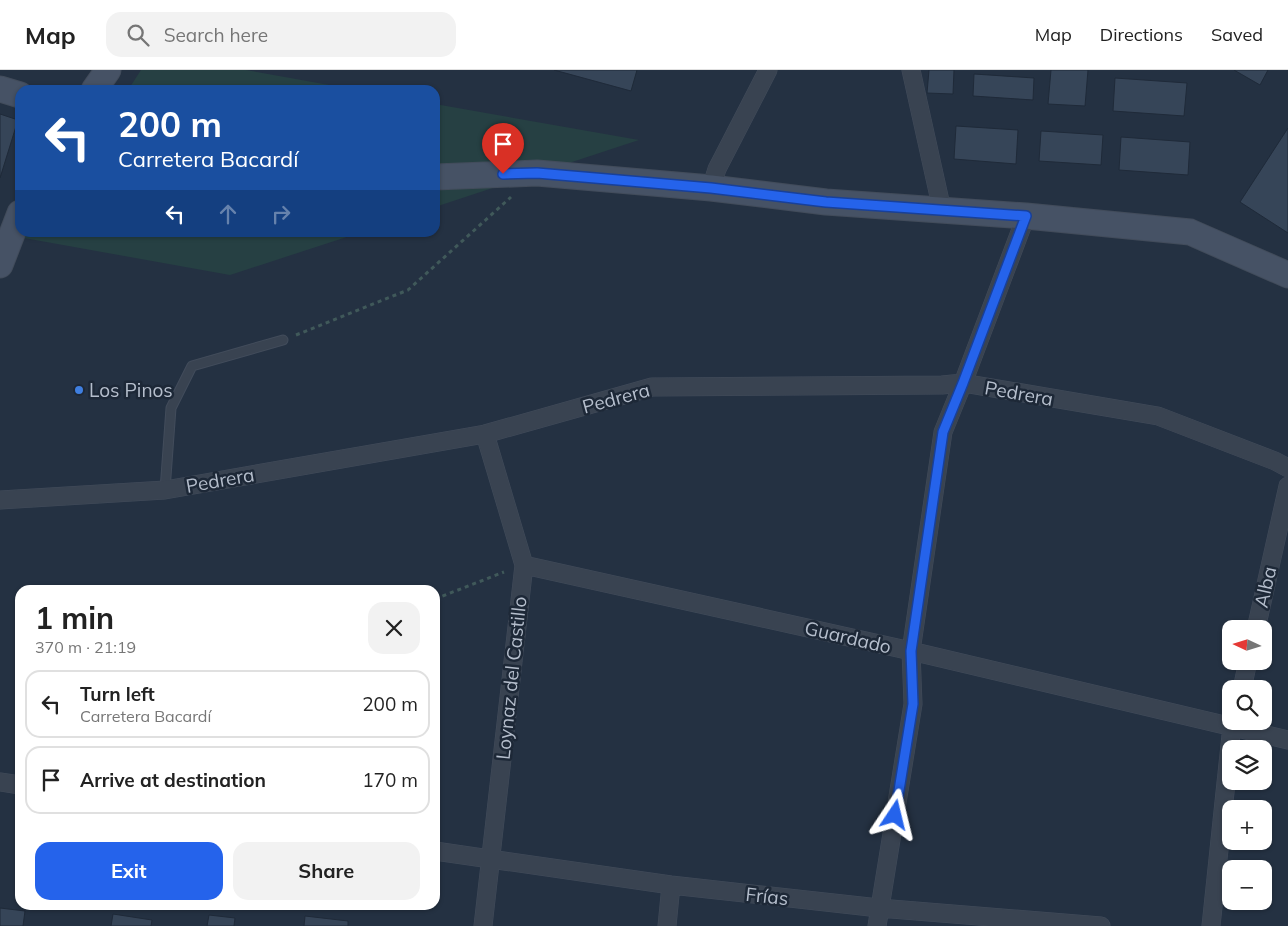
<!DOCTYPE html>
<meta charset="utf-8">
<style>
:root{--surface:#fff;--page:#f2f2f2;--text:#222;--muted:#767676;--line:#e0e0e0;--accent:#2563eb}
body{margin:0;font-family:Mulish,sans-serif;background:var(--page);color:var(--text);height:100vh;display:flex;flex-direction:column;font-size:19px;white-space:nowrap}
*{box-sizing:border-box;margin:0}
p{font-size:16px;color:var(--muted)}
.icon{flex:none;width:28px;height:28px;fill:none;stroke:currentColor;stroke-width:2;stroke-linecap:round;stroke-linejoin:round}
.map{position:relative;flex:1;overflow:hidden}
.panel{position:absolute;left:15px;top:515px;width:425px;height:325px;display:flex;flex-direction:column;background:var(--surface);border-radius:15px;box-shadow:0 1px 4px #0004}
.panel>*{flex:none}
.banner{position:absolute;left:15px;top:15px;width:425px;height:152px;border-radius:15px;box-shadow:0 1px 4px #0004;background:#1a4fa0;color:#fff;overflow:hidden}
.needle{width:32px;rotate:274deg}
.buttons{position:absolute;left:1222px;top:550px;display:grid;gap:10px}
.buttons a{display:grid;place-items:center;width:50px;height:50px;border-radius:10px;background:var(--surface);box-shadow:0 1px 4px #0004;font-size:25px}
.pin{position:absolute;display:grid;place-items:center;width:42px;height:42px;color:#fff;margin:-51px -21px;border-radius:50% 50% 50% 0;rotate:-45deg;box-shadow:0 0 5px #0007}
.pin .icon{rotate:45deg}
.me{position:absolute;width:55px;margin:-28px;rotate:10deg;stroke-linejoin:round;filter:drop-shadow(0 0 4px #0008)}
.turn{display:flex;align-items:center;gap:18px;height:105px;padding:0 20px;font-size:22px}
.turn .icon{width:65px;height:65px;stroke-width:2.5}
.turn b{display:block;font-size:35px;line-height:42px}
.lanes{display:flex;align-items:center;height:48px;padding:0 20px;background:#0003;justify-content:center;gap:25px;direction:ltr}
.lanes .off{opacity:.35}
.round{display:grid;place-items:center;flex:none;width:52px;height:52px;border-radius:15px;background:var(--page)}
.overview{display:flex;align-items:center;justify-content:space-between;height:85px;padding:0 20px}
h1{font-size:30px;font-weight:700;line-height:38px}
.action{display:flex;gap:10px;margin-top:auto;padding:10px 20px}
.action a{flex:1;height:58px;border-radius:15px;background:var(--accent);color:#fff;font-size:20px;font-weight:700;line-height:58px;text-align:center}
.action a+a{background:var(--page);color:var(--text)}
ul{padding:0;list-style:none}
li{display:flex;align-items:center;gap:15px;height:68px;margin:0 10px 8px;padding:0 10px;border:2px solid var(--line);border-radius:15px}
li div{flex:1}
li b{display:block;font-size:19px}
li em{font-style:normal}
header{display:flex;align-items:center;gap:30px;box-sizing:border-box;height:70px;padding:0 25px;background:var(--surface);border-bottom:1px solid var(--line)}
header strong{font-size:24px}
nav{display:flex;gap:28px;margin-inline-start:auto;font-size:18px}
.search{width:350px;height:45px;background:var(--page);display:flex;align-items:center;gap:12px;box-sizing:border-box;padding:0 18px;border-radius:15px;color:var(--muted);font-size:19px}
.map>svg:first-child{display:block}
.green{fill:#264043}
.building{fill:#364558;stroke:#1f2a39}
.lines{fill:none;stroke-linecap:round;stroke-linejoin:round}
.lane-casing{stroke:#424c5b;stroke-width:11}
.street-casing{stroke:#424c5b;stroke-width:19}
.secondary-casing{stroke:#424c5b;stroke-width:27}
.path{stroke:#40595a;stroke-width:3;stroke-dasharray:4 4;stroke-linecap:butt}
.lane{stroke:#394351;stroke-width:9}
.street{stroke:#394351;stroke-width:18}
.secondary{stroke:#465265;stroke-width:25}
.route-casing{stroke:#184099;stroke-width:12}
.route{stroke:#2563eb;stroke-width:9}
.shop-dot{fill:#3f7fe0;stroke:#1d2837;stroke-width:2}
.labels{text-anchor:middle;stroke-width:5;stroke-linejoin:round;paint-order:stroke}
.poi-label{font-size:19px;fill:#b5becc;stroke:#1d2837;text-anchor:start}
.street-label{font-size:19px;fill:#b5becc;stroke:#1d2837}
</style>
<header>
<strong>Map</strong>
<div class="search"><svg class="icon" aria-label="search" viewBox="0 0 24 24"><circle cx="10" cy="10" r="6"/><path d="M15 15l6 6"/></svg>Search here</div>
<nav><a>Map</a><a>Directions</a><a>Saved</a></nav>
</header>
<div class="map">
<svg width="1288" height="856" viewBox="0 0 1288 856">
<rect width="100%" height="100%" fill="#243142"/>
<path class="green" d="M141,0H246L357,20H128Z
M435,34L639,70L435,137Z
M28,162H359V163L230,205L24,168Z"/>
<path class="building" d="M554,0H637L631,21Z
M929,0H954L953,24L927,23Z
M1051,0H1088L1085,36L1048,34Z
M1234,0H1268L1260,15Z
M974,4L1034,8L1033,30L973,26Z
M1115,8L1187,13L1184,46L1113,41Z
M0,44L18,50L0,108Z
M956,56L1018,60L1016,94L954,89Z
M1288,58V163L1240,132Z
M1041,61L1103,65L1101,95L1039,91Z
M1121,67L1190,72L1188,105L1119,100Z
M0,838L25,841L23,856H0Z
M113,844L152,850L151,856H111Z
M209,845L235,848L234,856H207Z
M305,846L348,851V856H304Z"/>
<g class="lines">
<g class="lane-casing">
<path id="lane" d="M165,420L171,338L192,296L283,270"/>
</g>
<g class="street-casing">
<path id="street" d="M911,0L942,140
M711,118L717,99L768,0
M0,430L165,420L485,364L652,317L942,315L963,313L1158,346L1275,391L1288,398
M524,495L911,581L1288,670
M1256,559L1288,416
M1242,619L1248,591
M0,712L20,715
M435,781L671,815L879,838L1101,856
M483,856L524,495L485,364
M667,856L671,815
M877,856L913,634L911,581L943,362L963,313L1026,146
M1211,856L1231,665L1235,651"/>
</g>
<g class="secondary-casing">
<path id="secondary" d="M0,19L20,25
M94,20L108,0
M435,107L537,103L711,118L826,132L1026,146L1190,162L1288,205
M0,195L20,143"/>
</g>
<path class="path" d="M296,265L408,220L511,127
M435,529L504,502"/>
<use href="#lane" class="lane"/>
<use href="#street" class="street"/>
<use href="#secondary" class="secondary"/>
</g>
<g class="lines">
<g class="route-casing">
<path id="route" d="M503,104L537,103L711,118L826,132L1026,146L963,313L943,362L911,581L913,634L895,745"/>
</g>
<use href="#route" class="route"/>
</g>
<circle class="shop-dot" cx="79" cy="320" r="5"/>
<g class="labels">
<g class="poi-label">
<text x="89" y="327">Los Pinos</text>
</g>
<g class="street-label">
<text transform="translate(1019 323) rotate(10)" y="7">Pedrera</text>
<text transform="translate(616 328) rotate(-15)" y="7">Pedrera</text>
<text transform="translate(220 410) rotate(-10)" y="7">Pedrera</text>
<text transform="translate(1265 517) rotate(-77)" y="7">Alba</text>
<text transform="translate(848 567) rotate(13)" y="7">Guardado</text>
<text transform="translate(511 608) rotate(-84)" y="7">Loynaz del Castillo</text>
<text transform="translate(767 826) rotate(6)" y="7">Frías</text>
</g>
</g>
</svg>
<div class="buttons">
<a><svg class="needle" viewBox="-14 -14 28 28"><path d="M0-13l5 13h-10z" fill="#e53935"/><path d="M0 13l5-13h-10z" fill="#767676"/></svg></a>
<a><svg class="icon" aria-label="search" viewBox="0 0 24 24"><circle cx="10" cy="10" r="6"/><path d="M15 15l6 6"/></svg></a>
<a><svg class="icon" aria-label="layers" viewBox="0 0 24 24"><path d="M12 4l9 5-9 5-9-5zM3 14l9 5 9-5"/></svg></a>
<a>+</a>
<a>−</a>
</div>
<div class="pin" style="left:503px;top:104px;background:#d93025"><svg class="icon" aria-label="arrive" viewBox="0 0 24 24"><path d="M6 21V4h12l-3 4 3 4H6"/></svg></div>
<svg class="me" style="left:895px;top:745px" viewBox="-20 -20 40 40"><path d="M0-17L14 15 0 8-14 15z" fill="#2563eb" stroke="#fff" stroke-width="4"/></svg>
<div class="banner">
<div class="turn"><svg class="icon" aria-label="left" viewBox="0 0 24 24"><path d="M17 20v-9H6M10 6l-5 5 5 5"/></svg><div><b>200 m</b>Carretera Bacardí</div></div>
<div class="lanes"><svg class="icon" aria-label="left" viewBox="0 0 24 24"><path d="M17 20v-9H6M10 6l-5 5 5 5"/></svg><svg class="icon off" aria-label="ahead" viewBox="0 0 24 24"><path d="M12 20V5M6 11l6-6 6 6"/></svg><svg class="icon off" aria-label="right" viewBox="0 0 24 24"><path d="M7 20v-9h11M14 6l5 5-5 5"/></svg></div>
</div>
<section class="panel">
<div class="overview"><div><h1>1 min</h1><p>370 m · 21:19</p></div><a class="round"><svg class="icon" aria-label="close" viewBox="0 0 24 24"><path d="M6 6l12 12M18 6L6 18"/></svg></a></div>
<ul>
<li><svg class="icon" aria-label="left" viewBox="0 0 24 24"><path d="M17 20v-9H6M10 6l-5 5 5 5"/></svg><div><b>Turn left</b><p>Carretera Bacardí</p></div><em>200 m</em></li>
<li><svg class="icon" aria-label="arrive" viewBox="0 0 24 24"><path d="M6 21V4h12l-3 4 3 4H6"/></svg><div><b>Arrive at destination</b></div><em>170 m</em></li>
</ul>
<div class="action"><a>Exit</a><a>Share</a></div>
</section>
</div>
